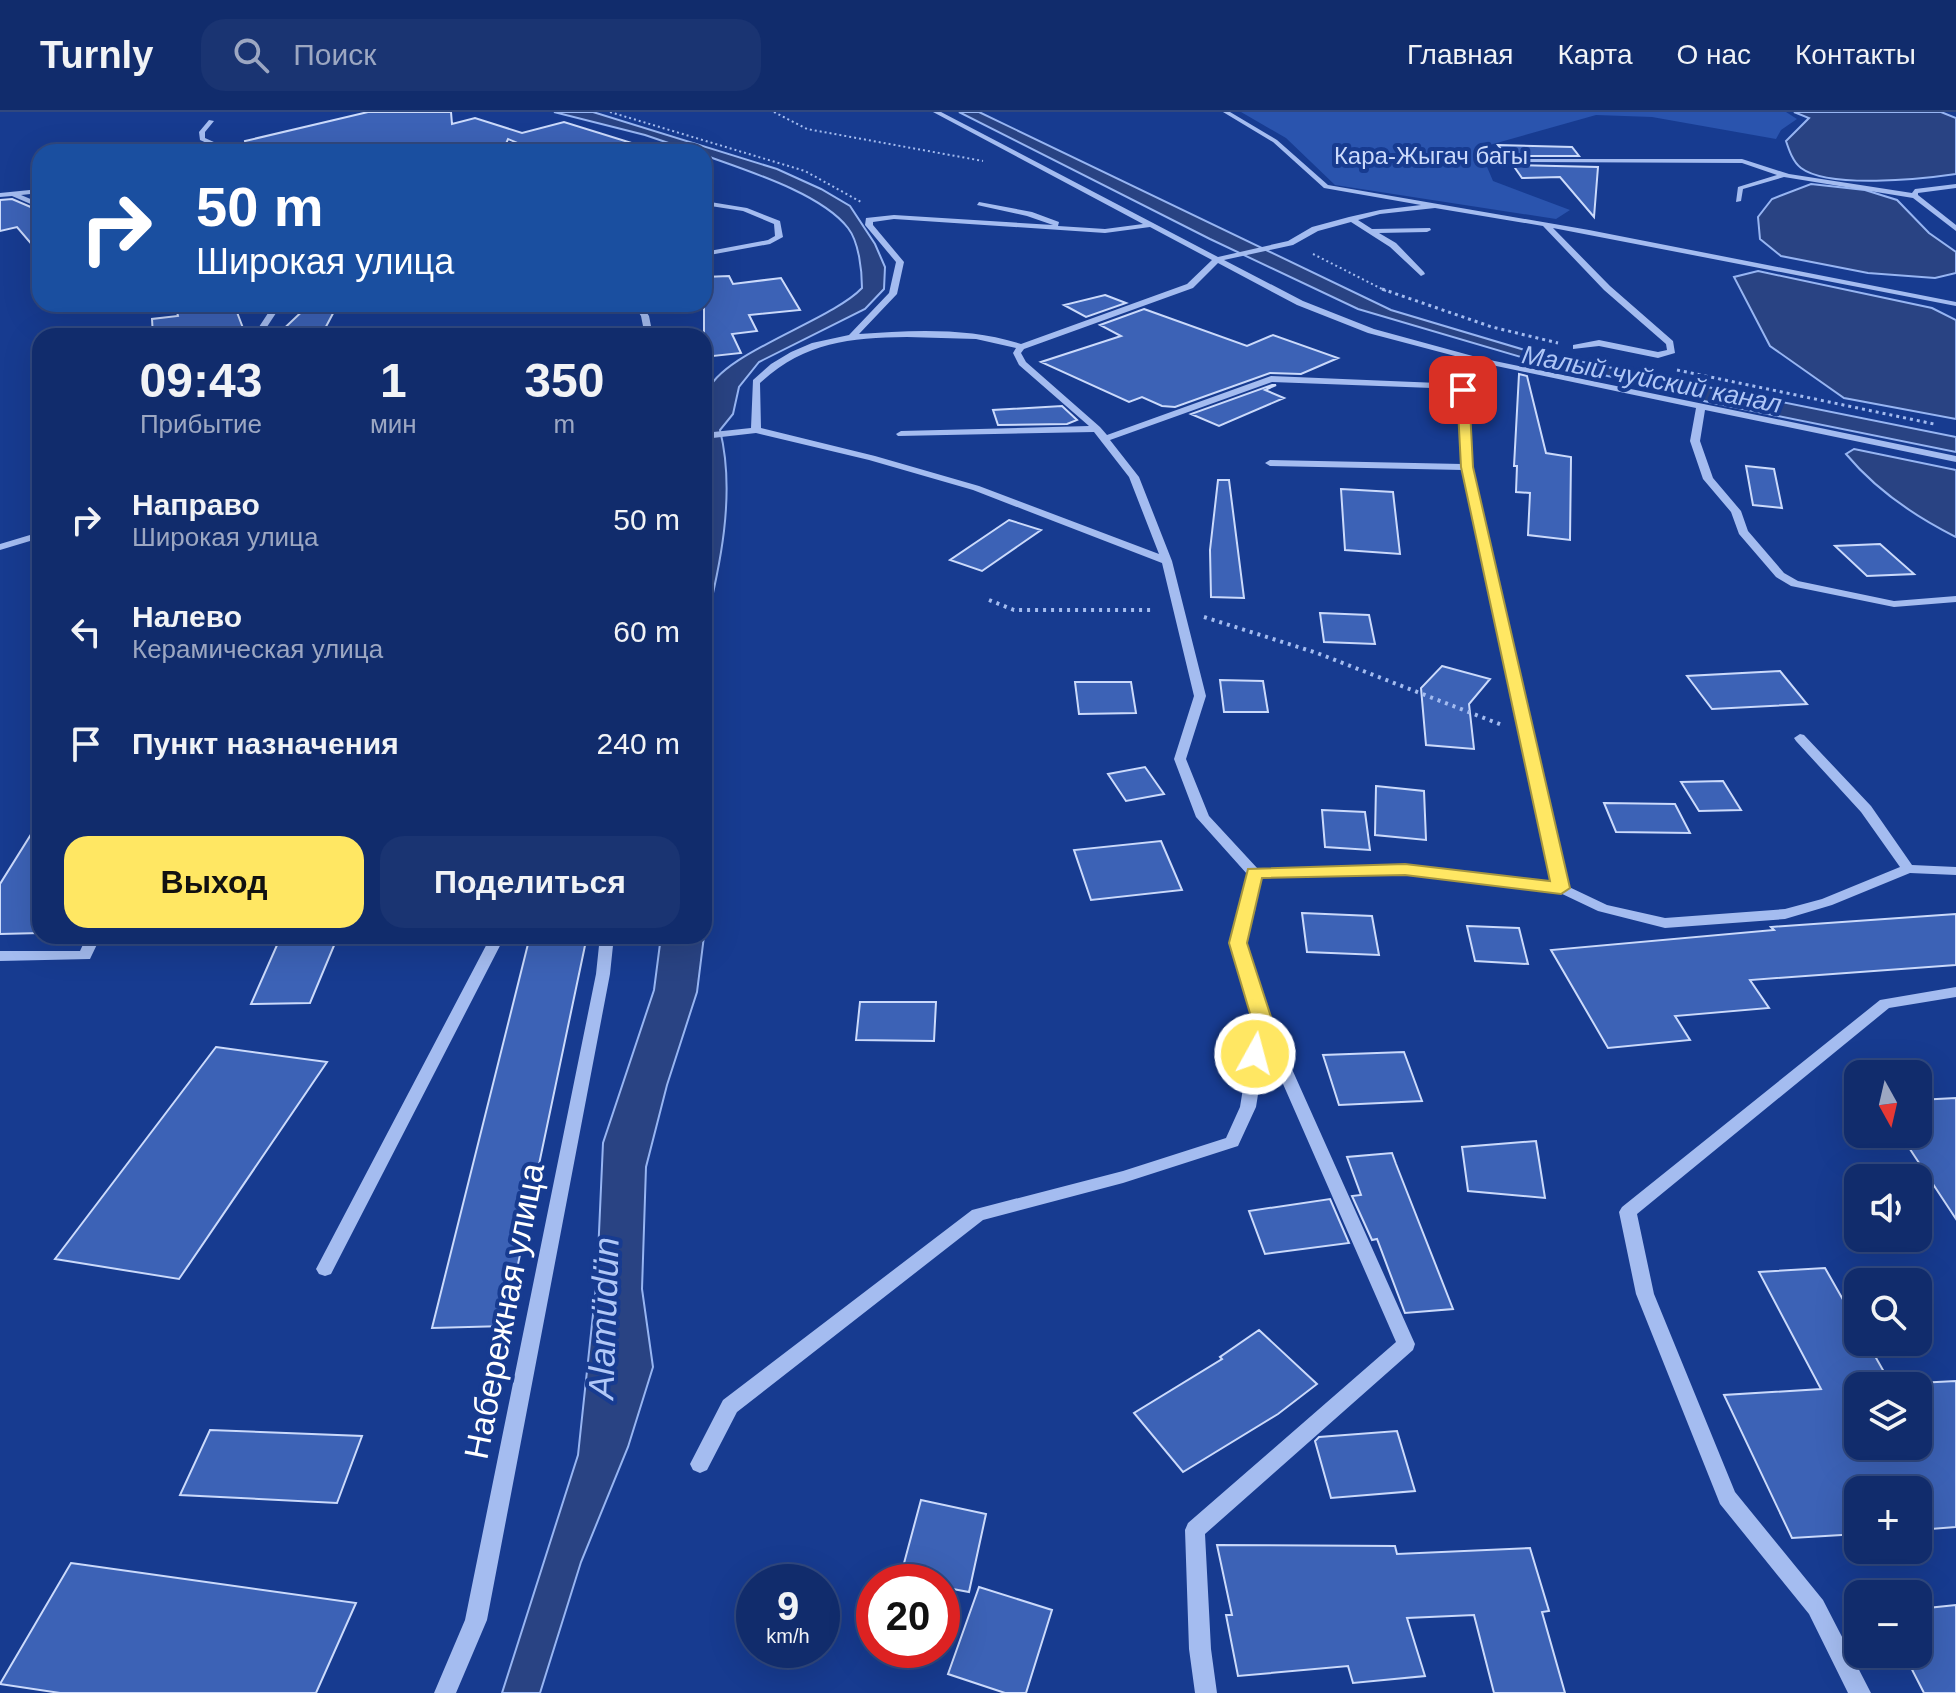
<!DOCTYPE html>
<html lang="ru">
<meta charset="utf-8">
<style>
:root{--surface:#112c6c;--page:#1a3472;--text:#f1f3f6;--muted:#9ca7c2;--line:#30487f;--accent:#ffe763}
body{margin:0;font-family:Arial,sans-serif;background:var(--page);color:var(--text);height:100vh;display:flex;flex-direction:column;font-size:30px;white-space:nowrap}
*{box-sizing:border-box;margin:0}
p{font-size:26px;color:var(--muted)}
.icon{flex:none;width:44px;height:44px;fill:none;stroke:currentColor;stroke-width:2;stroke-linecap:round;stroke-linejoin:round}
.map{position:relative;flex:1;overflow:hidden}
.panel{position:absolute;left:32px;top:216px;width:680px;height:616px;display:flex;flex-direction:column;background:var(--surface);border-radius:24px;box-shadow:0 8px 32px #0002,0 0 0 2px var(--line)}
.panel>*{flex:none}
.top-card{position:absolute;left:32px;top:32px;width:680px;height:168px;border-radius:24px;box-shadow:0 8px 32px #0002,0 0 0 2px var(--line);background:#1a4fa0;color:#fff;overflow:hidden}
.needle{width:52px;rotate:172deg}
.controls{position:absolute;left:1844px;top:948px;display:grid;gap:16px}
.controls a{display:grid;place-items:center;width:88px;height:88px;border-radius:16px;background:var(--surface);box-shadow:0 8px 32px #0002,0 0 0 2px var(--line);font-size:40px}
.speed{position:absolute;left:736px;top:1452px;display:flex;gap:16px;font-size:40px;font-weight:700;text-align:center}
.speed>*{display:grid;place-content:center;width:104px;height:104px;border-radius:50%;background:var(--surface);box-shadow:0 8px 32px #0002,0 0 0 2px var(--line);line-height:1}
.speed small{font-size:20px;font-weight:400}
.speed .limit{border:12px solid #d22;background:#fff;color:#111}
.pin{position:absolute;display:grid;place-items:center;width:68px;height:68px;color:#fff;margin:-34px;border-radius:16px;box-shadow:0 4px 12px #0006}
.me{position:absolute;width:88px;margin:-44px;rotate:7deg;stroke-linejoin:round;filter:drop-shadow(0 0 6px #0008)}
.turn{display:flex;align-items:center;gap:28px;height:168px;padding:0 32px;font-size:36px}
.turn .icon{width:104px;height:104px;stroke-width:2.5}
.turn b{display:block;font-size:56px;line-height:68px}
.eta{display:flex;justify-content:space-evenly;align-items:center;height:136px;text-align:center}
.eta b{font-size:48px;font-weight:700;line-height:56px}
.primary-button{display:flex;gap:16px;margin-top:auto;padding:16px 32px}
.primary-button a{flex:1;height:92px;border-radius:24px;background:var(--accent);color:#111;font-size:32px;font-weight:700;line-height:92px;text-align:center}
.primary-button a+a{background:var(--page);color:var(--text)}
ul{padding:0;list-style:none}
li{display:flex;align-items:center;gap:24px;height:112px;padding:0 32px}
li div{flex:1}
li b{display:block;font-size:30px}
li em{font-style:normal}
header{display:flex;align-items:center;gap:48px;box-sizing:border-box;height:112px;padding:0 40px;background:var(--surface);border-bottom:2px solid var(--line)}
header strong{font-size:38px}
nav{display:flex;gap:44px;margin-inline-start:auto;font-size:28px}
.search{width:560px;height:72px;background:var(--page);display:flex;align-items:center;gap:20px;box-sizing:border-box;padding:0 28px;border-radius:24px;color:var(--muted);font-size:30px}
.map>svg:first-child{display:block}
.green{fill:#2a54ae}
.water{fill:#294383;stroke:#97b5f2;stroke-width:2}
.building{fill:#3c62b6;stroke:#cbdafb;stroke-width:2}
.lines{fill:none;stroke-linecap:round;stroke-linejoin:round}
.path-far2{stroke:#a4bcf0;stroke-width:2;stroke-dasharray:2 3;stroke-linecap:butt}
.path-far1{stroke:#a4bcf0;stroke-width:3;stroke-dasharray:3 4;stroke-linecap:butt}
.path{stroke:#a4bcf0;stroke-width:4;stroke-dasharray:3 5;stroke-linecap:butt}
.minor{fill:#a4bcf0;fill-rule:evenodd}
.route{fill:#ffe763;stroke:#a69640;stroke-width:2}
.labels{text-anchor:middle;stroke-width:8;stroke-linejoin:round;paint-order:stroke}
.far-park-label{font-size:24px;fill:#cbdafb;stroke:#173b90}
.far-water-label{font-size:26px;font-style:italic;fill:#b0c7f7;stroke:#173b90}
.near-street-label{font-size:34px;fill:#fff;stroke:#173b90}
.near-water-label{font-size:36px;font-style:italic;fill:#b0c7f7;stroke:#173b90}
</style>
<header>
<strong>Turnly</strong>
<div class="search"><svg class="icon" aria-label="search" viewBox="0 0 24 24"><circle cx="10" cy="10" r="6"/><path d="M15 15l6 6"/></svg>Поиск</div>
<nav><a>Главная</a><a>Карта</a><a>О нас</a><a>Контакты</a></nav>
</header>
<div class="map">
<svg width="1956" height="1581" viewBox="0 0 1956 1581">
<rect width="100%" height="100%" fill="#173b90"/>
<path class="green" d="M1241,0H1786L1797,7L1781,18L1776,27L1652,5L1596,3L1479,36L1493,69L1570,98L1556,107L1335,73L1286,26Z"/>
<path class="water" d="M554,0H593L777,57L821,77L850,94L875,132L885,155L884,177L865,197L759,250L739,275L733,302L720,318C736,382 720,456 704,519V378C711,348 697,313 707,281C719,242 831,209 862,176C862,159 859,130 848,116C821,81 745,58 704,43V40H695L645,23Z
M959,0H979L1391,198L1528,239L1956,325V340L1704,289L1699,283L1531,248L1358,197L1210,127Z
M1794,0H1941L1956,6V62C1922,67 1829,77 1801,56C1793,50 1789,38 1786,29L1809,6Z
M1811,72L1865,78L1897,88L1929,121L1956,140V161L1935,166L1868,161L1781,144L1760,127L1758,105L1772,87Z
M1758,159L1932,196L1956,208V307L1844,286L1770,234L1734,165Z
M1854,337L1956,358V425C1914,404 1876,378 1846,342Z
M661,824H704L697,880L667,973L646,1055L642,1177L653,1255L628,1335L581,1450L540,1581H502L578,1343L597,1165L603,1031L654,878Z"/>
<path class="building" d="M368,0H451L452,12L475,6L522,21L564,10L638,33L637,40H539L508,27L505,34L519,40H247L245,29Z
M1498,33L1572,35L1579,44H1506Z
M1513,53L1598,55L1594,105L1560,65L1522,66Z
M12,87L40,99V142L17,115L0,119V88Z
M729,164L733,172L781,166L800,198L749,203L757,219L732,222L741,241L704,245V165Z
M1105,183L1126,191L1086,205L1064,193Z
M175,192H209L212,198L235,195L246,224H153L152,207L178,204Z
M310,192H338L321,224H276Z
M1144,197L1247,234L1273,223L1338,246L1301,262L1270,261L1175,295L1162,294L1142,285L1129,290L1041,250L1121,224L1100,213Z
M1519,262L1527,264L1546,341L1571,345L1570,428L1528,423L1530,381L1516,380L1517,354H1514Z
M1272,273H1276L1265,278L1284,286L1219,314L1191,302Z
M1062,294L1077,308L1067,312L998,313L993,298Z
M1746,354L1774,357L1782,396L1753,393Z
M1218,368H1229L1244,486L1211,485L1210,438Z
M1341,377L1393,380L1400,442L1345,438Z
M1009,408L1041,418L982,459L950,448Z
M1880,432L1914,462L1867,464L1835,434Z
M1320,501L1369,503L1375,532L1324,530Z
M1442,554L1490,567L1469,592L1474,637L1426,633L1421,576Z
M1780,559L1807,592L1712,597L1687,564Z
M1220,568L1263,569L1268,600H1224Z
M1075,570H1131L1136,601L1079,602Z
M1145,655L1164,682L1126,689L1108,662Z
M1723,669L1741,698L1699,699L1681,670Z
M1376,674L1424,679L1426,728L1375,723Z
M1604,691L1675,692L1690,721L1616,720Z
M1322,698L1365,700L1370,738L1325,735Z
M40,708V821L0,822V772Z
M1161,729L1182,778L1091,788L1074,738Z
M1302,801L1372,804L1379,843L1307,840Z
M1956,802V853L1750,868L1769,896L1675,904L1690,928L1608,936L1551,838L1774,818L1771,815Z
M1467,814L1519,816L1528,852L1475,849Z
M281,824H338L310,891L251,892Z
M530,824H587L505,1214L432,1216Z
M860,890H936L934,929L856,928Z
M216,935L327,950L179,1167L55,1147Z
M1404,940L1422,989L1339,993L1323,943Z
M1956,986V1107L1900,1022H1918V988Z
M1536,1029L1545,1086L1468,1079L1462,1035Z
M1392,1041L1396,1052L1453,1197L1405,1201L1377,1127L1372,1128L1352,1084L1361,1083L1347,1045Z
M1330,1087L1349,1131L1265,1142L1249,1099Z
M1825,1156L1858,1214V1230H1867L1892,1274H1858V1334H1918V1271L1956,1269V1415L1918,1418V1378H1858V1422L1792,1426L1724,1283L1821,1277L1759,1160Z
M1259,1218L1317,1272L1278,1302L1183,1360L1134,1301L1222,1247L1220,1245Z
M210,1318L362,1324L337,1391L180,1383Z
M1397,1319L1415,1379L1331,1386L1315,1329L1319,1325Z
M921,1388L986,1402L969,1480L942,1475V1470L900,1466Z
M1217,1433L1395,1434L1397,1442L1530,1436L1549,1499L1542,1500L1565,1581H1494L1474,1503L1407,1506L1425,1564L1353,1571L1348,1554L1238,1564L1226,1503H1232Z
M71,1451L356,1491L316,1581H60L0,1572Z
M979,1475L1052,1498L1026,1581H1005L948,1562Z
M1956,1493V1581H1924L1904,1542H1918V1497Z"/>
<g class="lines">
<path class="path-far2" d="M610,0L805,59L861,90
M774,0L807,17L983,49
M1313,142L1386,179"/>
<path class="path-far1" d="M1382,177L1492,215L1558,231
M1677,258L1934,312"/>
<path class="path" d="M989,488L1014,498H1155
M1204,505L1317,541L1502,613"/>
<path class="minor" d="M933,0H941L1218,145L1288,129L1312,115L1349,105L1380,98L1421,93L1324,76L1273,30L1223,0H1230L1277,28L1328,73L1589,118L1956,190V194L1553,116L1610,174L1673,229L1675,241L1658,246L1599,234L1573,237V233L1599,228L1658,240L1667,238L1666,232L1604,178L1543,114L1435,96L1380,102L1358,108L1372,117L1430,116L1431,118L1427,120L1379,121L1396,131L1424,160L1425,162L1421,164L1390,135L1351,110L1318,119L1293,133L1224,148L1303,189L1374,217L1480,246L1956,344V350L1705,298L1700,329L1713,366L1741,399L1748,419L1784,461L1798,469L1894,489L1956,484V490L1894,495L1791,474L1776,465L1739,422L1731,400L1703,367L1690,329L1696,296L1482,251L1467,278L1472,355L1567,774L1607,793L1665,806L1785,797L1822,787L1900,755L1861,700L1796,629L1794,626L1800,622L1804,623L1871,694L1912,753L1956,755V763L1910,761L1832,793L1785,807L1665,816L1598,799L1558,780L1405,761L1260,765L1255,799L1245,831L1270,908L1415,1232L1413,1238L1205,1422L1211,1537L1217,1581H1195L1189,1537L1185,1418L1188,1411L1396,1230L1266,933L1256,995L1238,1034L1123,1071L983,1108L737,1300L707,1358L700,1361L693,1358L690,1352L723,1288L972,1098L1123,1059L1226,1026L1240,995L1254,908L1231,831L1241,799L1247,762L1196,705L1174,647L1194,584L1162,451L973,378L869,348L756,321L704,327V321L751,316L753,268L771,252L791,240L812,231L849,223L889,181L896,150L865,113L866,106L894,103L1053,113L1027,104L977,93L979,90L1032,100L1059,110L1058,114L1105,117L1143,112ZM894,107L1105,121L1150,115L1212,148L1187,172L1021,232C970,215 911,218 859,222L897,182L904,150L873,113V110ZM1218,151L1297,193L1368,221L1474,249L1462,272L1271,264L1107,323L1100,315L1026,250L1021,241L1024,237L1193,176ZM907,225L976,227L1016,236L1013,241L1019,253L1089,314L901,319L896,322L898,324L1094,320L1129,365L1159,442L979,374L875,344L761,316L760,271C805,230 848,226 907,225ZM1272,270L1459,277L1462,352L1270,348L1265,351L1270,354L1463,358L1553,771L1405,753L1258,757L1209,704L1186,647L1206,584L1172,449L1139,365L1110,328Z
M209,8L214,9L205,20V26L236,40H227L200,28L199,20Z
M507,30L536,40H527L507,32Z
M1496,47H1742L1789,62L1912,81L1915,77L1956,72V76L1918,81V83L1956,113V119L1913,86L1784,65L1743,77L1741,89L1736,90L1738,75L1777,63L1742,51L1494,50Z
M40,77V81L21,83L40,91V96L12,84L0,85V81Z
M704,89L747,96L780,109L783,125L770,132L704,144V140L768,128L775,124L774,112L743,99L704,93Z
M274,192H282L261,224H253Z
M633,192H641L649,204L653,224H645L641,204Z
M40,420V426L0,438V432Z
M40,568V584L30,578L36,569Z
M87,824H101L90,847L0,849V839H80Z
M491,824H505L331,1162L325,1164L319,1162L316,1157Z
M600,824H614L610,862L487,1508L456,1581H434L465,1508L596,862Z
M1956,875V885L1889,896L1637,1102L1654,1182L1735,1380L1823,1488L1871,1581H1848L1809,1502L1720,1392L1636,1182L1619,1100L1622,1095L1880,888Z"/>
</g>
<path class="route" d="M1463,274L1469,278L1473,355L1570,776L1561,782L1405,763L1262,766L1247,831L1272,908L1263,947H1248L1245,942L1252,908L1229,831L1248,757L1405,752L1550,769L1461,355L1457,278Z"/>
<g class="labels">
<g class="far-park-label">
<text x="1431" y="52">Кара-Жыгач багы</text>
</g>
<g class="far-water-label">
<text transform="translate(1652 267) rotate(11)" y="9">Малый чуйский канал</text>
</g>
<g class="near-street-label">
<text transform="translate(504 1199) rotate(-79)" y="12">Набережная улица</text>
</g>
<g class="near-water-label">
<text transform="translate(603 1206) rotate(-88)" y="13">Alamüdün</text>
</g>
</g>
</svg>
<div class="controls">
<a><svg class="needle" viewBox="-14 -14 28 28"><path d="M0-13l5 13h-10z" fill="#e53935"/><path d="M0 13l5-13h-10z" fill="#9ca7c2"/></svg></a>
<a><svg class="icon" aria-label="sound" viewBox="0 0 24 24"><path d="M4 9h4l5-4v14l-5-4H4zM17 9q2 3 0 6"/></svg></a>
<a><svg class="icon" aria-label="search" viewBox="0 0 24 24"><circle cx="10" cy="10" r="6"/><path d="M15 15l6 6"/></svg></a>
<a><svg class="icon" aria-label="layers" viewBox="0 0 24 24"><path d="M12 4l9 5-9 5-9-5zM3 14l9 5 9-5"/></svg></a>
<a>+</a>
<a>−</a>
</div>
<div class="speed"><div>9<small>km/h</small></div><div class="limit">20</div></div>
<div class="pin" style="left:1463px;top:278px;background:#d93025"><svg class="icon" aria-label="arrive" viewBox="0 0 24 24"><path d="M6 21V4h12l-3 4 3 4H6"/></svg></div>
<svg class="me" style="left:1255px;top:942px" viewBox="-20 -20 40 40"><circle r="17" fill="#ffe763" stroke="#fff" stroke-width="3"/><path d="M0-11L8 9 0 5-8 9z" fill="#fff"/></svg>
<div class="top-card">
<div class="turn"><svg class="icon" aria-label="right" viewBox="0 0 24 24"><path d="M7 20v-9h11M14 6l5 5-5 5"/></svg><div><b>50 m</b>Широкая улица</div></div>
</div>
<section class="panel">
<div class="eta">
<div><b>09:43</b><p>Прибытие</p></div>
<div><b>1</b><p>мин</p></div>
<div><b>350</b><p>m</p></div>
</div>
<ul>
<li><svg class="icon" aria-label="right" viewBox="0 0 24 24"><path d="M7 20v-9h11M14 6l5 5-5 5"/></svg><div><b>Направо</b><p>Широкая улица</p></div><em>50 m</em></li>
<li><svg class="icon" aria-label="left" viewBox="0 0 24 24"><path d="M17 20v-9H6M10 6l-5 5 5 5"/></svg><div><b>Налево</b><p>Керамическая улица</p></div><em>60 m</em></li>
<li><svg class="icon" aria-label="arrive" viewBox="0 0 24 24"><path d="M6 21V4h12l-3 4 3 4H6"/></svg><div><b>Пункт назначения</b></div><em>240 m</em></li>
</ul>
<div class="primary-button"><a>Выход</a><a>Поделиться</a></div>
</section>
</div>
